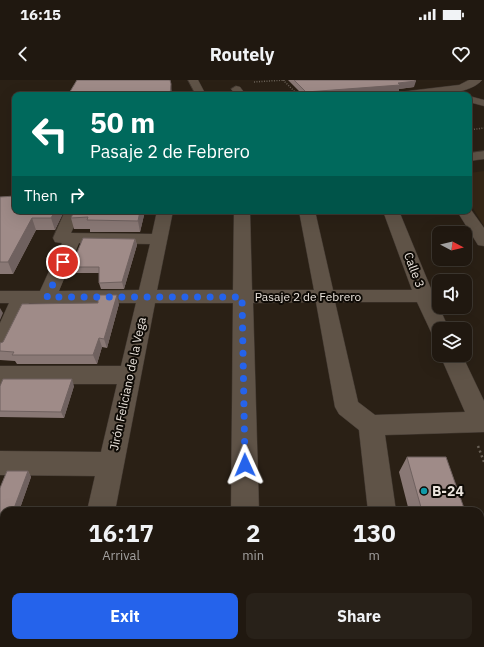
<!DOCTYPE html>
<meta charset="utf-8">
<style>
:root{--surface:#201810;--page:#282119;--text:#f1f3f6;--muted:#a2a09f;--line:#3d3730;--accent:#2563eb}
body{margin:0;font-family:"IBM Plex Sans",sans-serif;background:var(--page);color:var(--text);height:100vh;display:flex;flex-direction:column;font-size:15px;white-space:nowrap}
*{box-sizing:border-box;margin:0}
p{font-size:13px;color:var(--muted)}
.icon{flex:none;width:22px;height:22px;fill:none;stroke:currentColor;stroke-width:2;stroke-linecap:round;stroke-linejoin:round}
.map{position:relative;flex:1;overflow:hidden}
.side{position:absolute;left:0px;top:427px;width:484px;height:140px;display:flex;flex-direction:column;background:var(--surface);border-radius:12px 12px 0 0;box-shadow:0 4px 16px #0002,0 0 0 1px var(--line)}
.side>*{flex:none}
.top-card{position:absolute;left:12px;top:12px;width:460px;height:122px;border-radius:8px;box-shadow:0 4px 16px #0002,0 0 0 1px var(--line);background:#00695c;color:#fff;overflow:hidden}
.needle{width:26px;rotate:97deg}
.fabs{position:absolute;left:432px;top:146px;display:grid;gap:8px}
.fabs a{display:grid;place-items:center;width:40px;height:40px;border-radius:8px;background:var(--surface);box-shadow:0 4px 16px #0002,0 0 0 1px var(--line);font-size:20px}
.pin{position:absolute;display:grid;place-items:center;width:34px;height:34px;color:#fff;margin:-17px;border:2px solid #fff;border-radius:50%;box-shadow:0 1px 4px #0007}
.me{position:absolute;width:44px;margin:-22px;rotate:359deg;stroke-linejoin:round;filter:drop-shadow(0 0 3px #0008)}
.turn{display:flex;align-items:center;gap:14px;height:84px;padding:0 12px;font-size:18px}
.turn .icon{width:52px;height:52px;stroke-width:2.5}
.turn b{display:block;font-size:28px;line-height:34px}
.then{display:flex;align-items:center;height:38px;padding:0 12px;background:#0003;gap:8px;font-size:15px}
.eta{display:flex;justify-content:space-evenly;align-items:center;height:68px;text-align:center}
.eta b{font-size:24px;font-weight:800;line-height:28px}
.action{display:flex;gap:8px;margin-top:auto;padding:8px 12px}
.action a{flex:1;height:46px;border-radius:8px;background:var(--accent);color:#fff;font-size:16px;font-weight:800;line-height:46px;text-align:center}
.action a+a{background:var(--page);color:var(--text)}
.status{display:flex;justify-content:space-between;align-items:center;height:28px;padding:0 20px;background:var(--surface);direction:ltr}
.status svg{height:11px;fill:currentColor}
header{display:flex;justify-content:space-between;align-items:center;height:52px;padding:0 12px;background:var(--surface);font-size:18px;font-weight:800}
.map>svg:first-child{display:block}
.built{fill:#342616}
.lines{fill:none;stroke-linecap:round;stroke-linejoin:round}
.minor-casing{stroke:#423932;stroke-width:1}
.path-far2{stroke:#6a6157;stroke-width:1.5;stroke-dasharray:1 1.5;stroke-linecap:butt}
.path-far1{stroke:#6a6157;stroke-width:2.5;stroke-dasharray:2 3;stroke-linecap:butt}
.path{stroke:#6a6157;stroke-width:3.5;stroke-dasharray:2.5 4;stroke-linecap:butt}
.minor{fill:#5f5347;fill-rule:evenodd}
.wall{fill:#897875}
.shaded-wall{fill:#6f615f}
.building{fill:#9f8b88;stroke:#6f615f}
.route{stroke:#2563eb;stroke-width:7;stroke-dasharray:0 12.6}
.culture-dot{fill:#0f9aa8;stroke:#0f0b06;stroke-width:1.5}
.labels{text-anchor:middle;stroke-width:4;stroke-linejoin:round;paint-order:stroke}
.street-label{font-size:12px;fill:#ebe4dd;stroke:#0f0b06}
.near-poi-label{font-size:14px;font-weight:bold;fill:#ebe4dd;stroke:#0f0b06;text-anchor:start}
</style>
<div class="status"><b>16:15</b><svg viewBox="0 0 49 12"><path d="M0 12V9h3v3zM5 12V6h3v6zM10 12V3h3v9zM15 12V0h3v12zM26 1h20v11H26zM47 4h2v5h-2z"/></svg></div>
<header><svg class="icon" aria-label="back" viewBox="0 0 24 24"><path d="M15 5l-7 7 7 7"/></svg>Routely<svg class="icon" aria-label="heart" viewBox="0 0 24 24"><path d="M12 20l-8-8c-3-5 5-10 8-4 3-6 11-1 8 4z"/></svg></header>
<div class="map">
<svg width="484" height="567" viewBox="0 0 484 567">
<rect width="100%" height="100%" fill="#2a2015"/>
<path class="built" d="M484,91V146L469,122V93Z"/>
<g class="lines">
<g class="minor-casing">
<path id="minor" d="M188,0H198L206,15H196Z
M469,0H482C467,18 417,15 395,15L400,12L459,5Z
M236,6L240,7L246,15H236L231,9Z
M469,16L484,20V26L469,22Z
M484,71V79L469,81V73Z
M469,127L484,148V166L478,165L457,131H469Z
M65,131H81L71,153L152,154L157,131H173L157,210H233L234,131H250L252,210H314L299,131H315L333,210H412L383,131H399L434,216L449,249H439V256L432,254L417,222H335L358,322L375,335L465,332L440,275H462L484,321V352L385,355L396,431H368L359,350L339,334L335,327L316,222L253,223L259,431H231L233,223H155L115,431H87L95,396L0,395V371L101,372L117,304H0V286H121L136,223H29L7,270L0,273V243L9,223H0V211H40L62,163L55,162L53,158ZM79,163L150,164L139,210L59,211Z
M0,546H4V563H21L19,567H0Z
M56,563H90L89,567H55Z"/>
</g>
<path class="path-far2" d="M283,0L298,15
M254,2L285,0
M469,50L484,48"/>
<path class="path-far1" d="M478,366L484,382"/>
<path class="path" d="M390,563L391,567
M436,563L437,567"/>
<use href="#minor" class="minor"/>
</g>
<path class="wall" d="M288,0H414V7L399,9V11L344,15H303Z
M0,117L64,131L55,150H36L13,194H0Z
M145,131L140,152H90V149H74L71,138Z
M135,159L137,165L124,209H101L99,203V193H73L71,187Z
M119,224L107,268L102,267L97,284H17L15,281L0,280V263Z
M0,306H74L64,338L0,337Z
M407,377L465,431H409L399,392Z
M28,391L31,397L19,431H4V438H0V408Z
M443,563H480L484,567H444Z"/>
<path class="shaded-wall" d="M416,1L414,7L399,9V11L344,15H306V12Z
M171,4L172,15H170Z
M55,131H64L55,150L51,138Z
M140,131H145L140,152L138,141Z
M32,138L36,150L13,194L8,182Z
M135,159L137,165L124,209L122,202Z
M117,215L119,224L107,268L104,259Z
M0,228L3,233L0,240Z
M99,258L102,267L97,284L93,275Z
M72,299L74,306L64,338L61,332Z
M28,391L31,397L19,431H13Z"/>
<path class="building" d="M77,0H170L171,4L170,15H68Z
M294,0H414L416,1L398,3L400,5L306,12Z
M15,116V131H55L51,138H32L8,182H0V117Z
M74,131H140L138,141L87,140L88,137L71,138Z
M83,158L135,159L122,202L99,203V187H71Z
M98,215H117L104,259L99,258L93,275H12L14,272L0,271V263L3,262L22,224L98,223Z
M3,299H72L61,332L0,331V306Z
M407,377H446L465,431H422Z
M7,391H28L13,431H4V433H0V408Z
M480,475L484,487V567H459L458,563H480Z
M121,563H302V567H120Z"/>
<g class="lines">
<path class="route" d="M63,182L47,217H242L245,385"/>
</g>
<circle class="culture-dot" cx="424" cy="411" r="4"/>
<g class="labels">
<g class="street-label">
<text transform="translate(414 190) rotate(69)" y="4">Calle 3</text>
<text x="308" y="221">Pasaje 2 de Febrero</text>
<text transform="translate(128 304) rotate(-78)" y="4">Jirón Feliciano de la Vega</text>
</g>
<g class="near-poi-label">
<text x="432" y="416">B-24</text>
</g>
</g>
</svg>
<div class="fabs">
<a><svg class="needle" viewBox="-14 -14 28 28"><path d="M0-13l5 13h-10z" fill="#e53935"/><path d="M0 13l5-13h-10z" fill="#a2a09f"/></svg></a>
<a><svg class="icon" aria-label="sound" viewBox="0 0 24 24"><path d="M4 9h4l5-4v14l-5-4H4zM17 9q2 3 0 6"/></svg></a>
<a><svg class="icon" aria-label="layers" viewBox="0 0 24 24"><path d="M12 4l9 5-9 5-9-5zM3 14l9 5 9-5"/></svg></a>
</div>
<div class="pin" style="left:63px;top:182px;background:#d93025"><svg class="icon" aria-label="arrive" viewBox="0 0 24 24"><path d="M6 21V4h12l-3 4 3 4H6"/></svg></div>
<svg class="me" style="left:245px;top:385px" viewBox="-20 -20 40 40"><path d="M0-17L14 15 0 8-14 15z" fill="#2563eb" stroke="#fff" stroke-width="4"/></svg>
<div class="top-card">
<div class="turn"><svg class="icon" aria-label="left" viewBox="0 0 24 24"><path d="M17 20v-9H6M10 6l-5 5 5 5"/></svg><div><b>50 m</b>Pasaje 2 de Febrero</div></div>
<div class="then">Then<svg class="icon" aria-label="right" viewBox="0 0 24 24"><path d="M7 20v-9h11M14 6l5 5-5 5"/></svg></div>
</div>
<section class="side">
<div class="eta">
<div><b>16:17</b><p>Arrival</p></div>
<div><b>2</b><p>min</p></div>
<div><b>130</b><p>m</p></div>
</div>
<div class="action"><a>Exit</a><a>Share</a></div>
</section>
</div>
